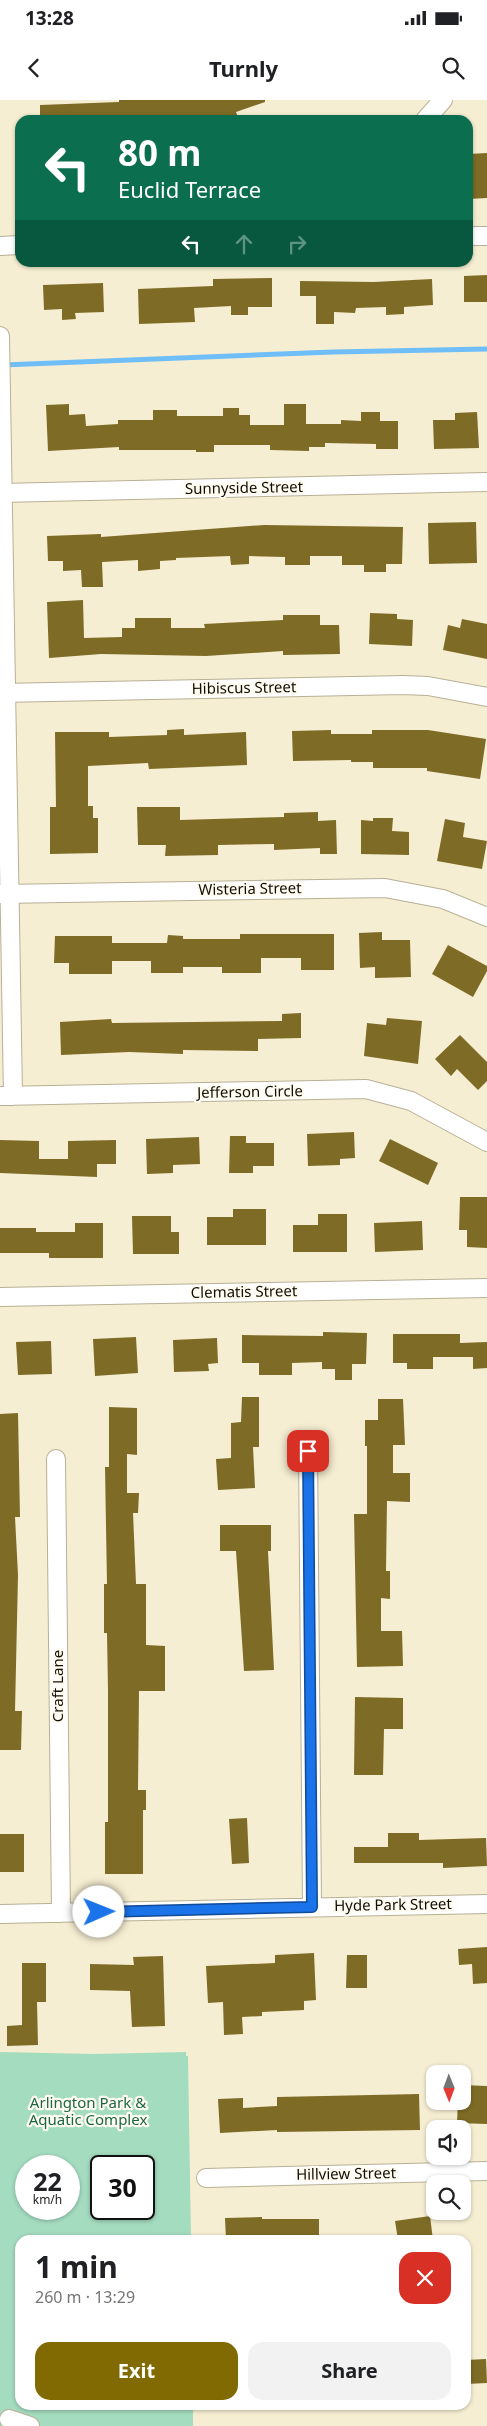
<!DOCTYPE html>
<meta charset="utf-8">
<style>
:root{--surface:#fff;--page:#f2f2f2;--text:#202124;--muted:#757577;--accent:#826a03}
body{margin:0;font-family:"Noto Sans",sans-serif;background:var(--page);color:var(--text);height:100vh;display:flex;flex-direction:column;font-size:19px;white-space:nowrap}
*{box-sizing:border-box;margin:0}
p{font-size:16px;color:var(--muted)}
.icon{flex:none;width:28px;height:28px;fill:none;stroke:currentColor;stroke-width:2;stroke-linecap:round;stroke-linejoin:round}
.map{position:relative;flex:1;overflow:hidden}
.side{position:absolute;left:15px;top:2135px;width:456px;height:175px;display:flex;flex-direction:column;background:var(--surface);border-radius:15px;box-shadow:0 1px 4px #0004}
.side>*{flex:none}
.banner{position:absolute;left:15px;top:15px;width:458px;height:152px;border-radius:15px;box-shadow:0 1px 4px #0004;background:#0b6e4f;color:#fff;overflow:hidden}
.needle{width:32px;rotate:179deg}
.fabs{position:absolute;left:426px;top:1965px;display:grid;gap:10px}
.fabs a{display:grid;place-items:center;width:45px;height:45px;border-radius:10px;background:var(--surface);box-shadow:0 1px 4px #0004;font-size:25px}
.speed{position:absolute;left:15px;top:2055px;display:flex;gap:10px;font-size:25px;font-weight:700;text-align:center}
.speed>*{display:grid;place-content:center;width:65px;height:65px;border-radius:50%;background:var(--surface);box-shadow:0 1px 4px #0004;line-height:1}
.speed small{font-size:12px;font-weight:400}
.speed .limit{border:2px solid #111;border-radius:8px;background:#fff;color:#111}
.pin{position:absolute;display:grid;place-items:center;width:42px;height:42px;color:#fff;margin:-21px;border-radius:10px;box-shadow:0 2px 8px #0006}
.me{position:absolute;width:55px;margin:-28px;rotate:89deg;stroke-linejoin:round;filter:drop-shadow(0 0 4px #0008)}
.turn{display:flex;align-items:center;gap:18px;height:105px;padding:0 20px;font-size:22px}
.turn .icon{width:65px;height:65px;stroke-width:2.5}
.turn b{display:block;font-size:35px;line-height:42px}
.lanes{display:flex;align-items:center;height:48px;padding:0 20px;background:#0003;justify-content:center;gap:25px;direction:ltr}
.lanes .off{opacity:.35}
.round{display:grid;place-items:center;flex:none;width:52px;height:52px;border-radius:15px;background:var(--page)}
.headline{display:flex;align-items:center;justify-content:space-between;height:85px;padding:0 20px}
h1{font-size:30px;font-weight:700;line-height:38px}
.primary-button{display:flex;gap:10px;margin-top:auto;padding:10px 20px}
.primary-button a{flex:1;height:58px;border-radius:15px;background:var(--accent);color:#fff;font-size:20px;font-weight:700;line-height:58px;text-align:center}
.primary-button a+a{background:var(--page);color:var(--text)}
.status{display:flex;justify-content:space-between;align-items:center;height:35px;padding:0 25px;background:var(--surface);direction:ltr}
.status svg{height:14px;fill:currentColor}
header{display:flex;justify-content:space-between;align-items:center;height:65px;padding:0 20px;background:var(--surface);font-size:22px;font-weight:700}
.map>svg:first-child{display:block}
.green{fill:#a4dcc0;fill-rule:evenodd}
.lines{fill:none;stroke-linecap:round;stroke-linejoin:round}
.stream{stroke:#6fbef8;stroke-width:5}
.building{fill:#7e6b25}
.minor-casing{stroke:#b8b096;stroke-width:20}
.minor{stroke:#fff;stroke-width:18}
.route-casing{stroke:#114b97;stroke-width:12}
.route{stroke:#1a73e8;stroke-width:9}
.labels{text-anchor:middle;stroke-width:4.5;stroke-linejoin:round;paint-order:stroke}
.street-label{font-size:15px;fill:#100e05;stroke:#fffbf0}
.park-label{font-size:15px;fill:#1d6749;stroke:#fffbf0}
</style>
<div class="status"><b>13:28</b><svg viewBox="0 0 49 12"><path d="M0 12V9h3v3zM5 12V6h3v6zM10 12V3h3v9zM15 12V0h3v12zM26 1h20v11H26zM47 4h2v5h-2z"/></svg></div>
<header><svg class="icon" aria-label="back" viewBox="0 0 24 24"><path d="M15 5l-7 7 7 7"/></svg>Turnly<svg class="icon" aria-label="search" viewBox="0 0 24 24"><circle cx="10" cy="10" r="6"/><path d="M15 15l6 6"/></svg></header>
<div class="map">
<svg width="487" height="2326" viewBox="0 0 487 2326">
<rect width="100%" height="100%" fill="#f6eed2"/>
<path class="green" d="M0,1952L95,1954L186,1952V1956H188L191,2140H20V2305H193V2326H0ZM26,2066H69V2109H26ZM101,2066H144V2109H101Z"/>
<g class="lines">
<path class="stream" d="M3,265L333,252L487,249"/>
</g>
<path class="building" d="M119,0H265V2L236,12L239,20L172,17V20H40V5L119,2Z
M487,53V98L468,99V54Z
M487,175V202H464V176Z
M272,178V207H248V215H231V206L194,208L195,222L139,224L138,189L213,186V179Z
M432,179L433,205L404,207V214L386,215V207L356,208L355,213L334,212V224H316V196H300V181L374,182Z
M103,183L104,212L75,213L76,219L62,220V209L44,210L43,185Z
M69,304V315L85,314L86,326L118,324V320H153V310H177V316H223V308H239V315H250V325H284V304H306V324H341V320L361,321V312H380V321H398V349H376V344L325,343V347H309V351L270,350V345H214V352H196V350H119V347L48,351L46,305Z
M477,312L479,348L434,349L433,320H455V313Z
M476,422L477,463L429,464L428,423Z
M264,425L403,427L402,464H386V472H364V465H342V456H310V465H285V457L249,456V464L231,465L230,456L176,458V460L160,461V469L138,471V460L102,462L103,487H82L81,470L63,471V461H48L47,436L101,434V437Z
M83,500L84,538L122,537V528H135V518H171V528H205L204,524L283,520V515H320V525H339L340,554L283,555V551L206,556L101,554L49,558L47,502Z
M370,513L397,514V519L413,520L412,546L369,544Z
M462,519L487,524V559L443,550L448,525L460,528Z
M184,629V635L246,632L247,665L149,669L148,663L88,666V706H93V718H98V753L50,754V707H56L55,632H109V637L167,635V630Z
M331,630V634H372V630H428L486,639L480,679L427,671V668H373V662H351V660L293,661L292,631Z
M137,707H180V720L284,717V713L318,712V721L336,720L337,754H320V748L274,750V744L218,745V755L165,756L166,745H138Z
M373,718H393L392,731L409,732V755L361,754V720L373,721Z
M445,719L465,723L463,737L487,741L482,769L437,761Z
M382,832V840H410L411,877L375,878V867L360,868L359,833Z
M240,834H334V870H301V858H261V873H222V867H183V873H151V861H112V874H69V863H54L55,836H112V843H167L168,835L183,836V839H240Z
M448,845L487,866V871L473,897L432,874Z
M301,913V938L258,939V951L183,950V954L129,952L61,955L60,922L111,919L112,923L282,921V914Z
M387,918L422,921L418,964L364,956L367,923L386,925Z
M460,935L487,962V981L478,990L457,969L451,976L435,959Z
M354,1032L355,1058L340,1059V1065L308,1066L307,1034Z
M230,1036H246V1043H274V1066H253V1073H229Z
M199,1037L200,1064L173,1065V1073L147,1074L146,1039Z
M390,1039L438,1063L428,1085L379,1061Z
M0,1040L39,1041V1059H68V1041L116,1040V1064H97V1077L0,1073Z
M460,1097H487V1148L467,1147V1130H459Z
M233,1109H266V1145H207V1117H233Z
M318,1114H347V1152H293V1125H318Z
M132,1116H171V1132H179V1154H133Z
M422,1121L423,1150L375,1152L374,1123Z
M75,1123H103V1158H49V1153H0V1128H36V1132H75Z
M323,1232L367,1233L366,1264H352V1280H335V1269H322V1262L292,1263V1275H259V1263H242V1235L323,1236Z
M393,1234H460V1243L487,1242V1268L473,1269V1257H433V1269H407V1263H393Z
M136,1237L138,1273L95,1276L93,1239Z
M217,1238L218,1263L208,1264L209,1271L174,1272L173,1240Z
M51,1241L52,1274L18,1275L16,1242Z
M242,1297H259V1347H253L255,1388L218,1390L216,1359L231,1358V1323L241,1322Z
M378,1299H403L405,1345H393V1373H410V1402L387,1401L386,1471H390V1499L381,1498V1531H402L403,1566L357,1567L354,1414H367V1346H365V1320H378Z
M109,1307L137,1308V1355L127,1354V1393H139L138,1413H133L136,1484H146V1545L165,1546V1591H139L138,1690H146V1710H143V1774H105V1722H108V1591L107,1533H104V1484H107L105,1367H109Z
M18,1313L20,1417H15L18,1475L15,1611H22L21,1650H0V1314Z
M220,1425H271V1451H268L274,1570L244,1571L236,1451H220Z
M355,1597L403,1598V1629H384L383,1675H354Z
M247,1718L249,1763L232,1764L229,1719Z
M388,1733H419V1740L486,1738L487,1766L443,1768V1763H354V1747H388Z
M0,1734H24V1772H0Z
M487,1847V1883L473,1884L472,1864L459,1865L458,1849Z
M314,1853L316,1900L304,1901V1910L262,1912V1916L242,1917L243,1934L224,1935L223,1902L208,1903L206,1866L275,1863V1855Z
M347,1855H367V1888H346Z
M163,1856L165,1926L132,1927L130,1891L90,1890V1864L134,1865L133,1857Z
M22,1863H46V1902H37L38,1945L7,1946V1926L22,1925Z
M462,1985L487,1986V2024L457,2023L458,2001H462Z
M419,1994L420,2030L277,2032V2030L220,2033L218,1999L243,1998V2008L277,2006V1997Z
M430,2116L433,2140H398L395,2121Z
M262,2117V2119H319V2140H226L225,2118Z
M486,2259L487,2283L466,2284V2260Z"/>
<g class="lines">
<g class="minor-casing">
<path id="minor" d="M425,20L443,0
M468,136H487
M0,146L20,145
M0,236L13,996
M0,393L487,382
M0,593L403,585L428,586L487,597
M0,794L385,788L443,799L487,817
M0,996L366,989L411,1001L487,1042
M0,1197L487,1188
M308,1351L312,1807
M56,1359L61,1813
M0,1814L487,1804
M206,2078L487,2071
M9,2319L30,2326"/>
</g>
<use href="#minor" class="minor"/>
</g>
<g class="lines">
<g class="route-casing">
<path id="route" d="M99,1812L312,1807L308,1351"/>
</g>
<use href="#route" class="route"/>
</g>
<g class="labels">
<g class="street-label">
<text transform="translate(244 388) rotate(-1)" y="5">Sunnyside Street</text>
<text transform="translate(244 588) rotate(-1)" y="5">Hibiscus Street</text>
<text transform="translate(250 789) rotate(-1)" y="5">Wisteria Street</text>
<text transform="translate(250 992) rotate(-1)" y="5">Jefferson Circle</text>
<text transform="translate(244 1192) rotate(-1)" y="5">Clematis Street</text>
<text transform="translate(58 1586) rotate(-90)" y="5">Craft Lane</text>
<text transform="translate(393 1805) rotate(-1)" y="5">Hyde Park Street</text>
<text transform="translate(346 2074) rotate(-1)" y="5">Hillview Street</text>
</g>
<g class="park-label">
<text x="88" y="2008">Arlington Park &amp;<tspan x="88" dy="17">Aquatic Complex</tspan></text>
</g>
</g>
</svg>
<div class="fabs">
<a><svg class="needle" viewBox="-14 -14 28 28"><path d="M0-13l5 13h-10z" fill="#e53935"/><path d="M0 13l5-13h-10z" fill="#757577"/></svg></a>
<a><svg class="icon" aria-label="sound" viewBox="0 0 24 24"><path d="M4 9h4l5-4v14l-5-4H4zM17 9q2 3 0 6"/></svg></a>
<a><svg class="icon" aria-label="search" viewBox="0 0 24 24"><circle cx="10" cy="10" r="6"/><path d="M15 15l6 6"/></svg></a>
</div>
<div class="speed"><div>22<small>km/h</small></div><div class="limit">30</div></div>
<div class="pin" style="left:308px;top:1351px;background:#d93025"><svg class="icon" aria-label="arrive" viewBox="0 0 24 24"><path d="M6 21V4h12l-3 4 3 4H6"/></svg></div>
<svg class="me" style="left:99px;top:1812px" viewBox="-20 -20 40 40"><circle r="19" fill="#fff"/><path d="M0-13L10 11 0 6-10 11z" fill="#1a73e8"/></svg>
<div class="banner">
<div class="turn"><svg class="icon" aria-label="left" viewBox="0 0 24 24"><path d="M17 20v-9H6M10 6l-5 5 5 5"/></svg><div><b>80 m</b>Euclid Terrace</div></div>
<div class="lanes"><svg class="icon" aria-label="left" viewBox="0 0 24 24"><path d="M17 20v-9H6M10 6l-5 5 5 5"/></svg><svg class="icon off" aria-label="ahead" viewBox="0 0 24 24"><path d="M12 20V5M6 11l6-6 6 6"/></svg><svg class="icon off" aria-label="right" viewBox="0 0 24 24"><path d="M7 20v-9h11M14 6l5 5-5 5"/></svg></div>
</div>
<section class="side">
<div class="headline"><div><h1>1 min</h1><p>260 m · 13:29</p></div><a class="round" style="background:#d93025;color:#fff"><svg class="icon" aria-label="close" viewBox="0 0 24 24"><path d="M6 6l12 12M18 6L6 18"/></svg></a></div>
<div class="primary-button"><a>Exit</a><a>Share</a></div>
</section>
</div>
